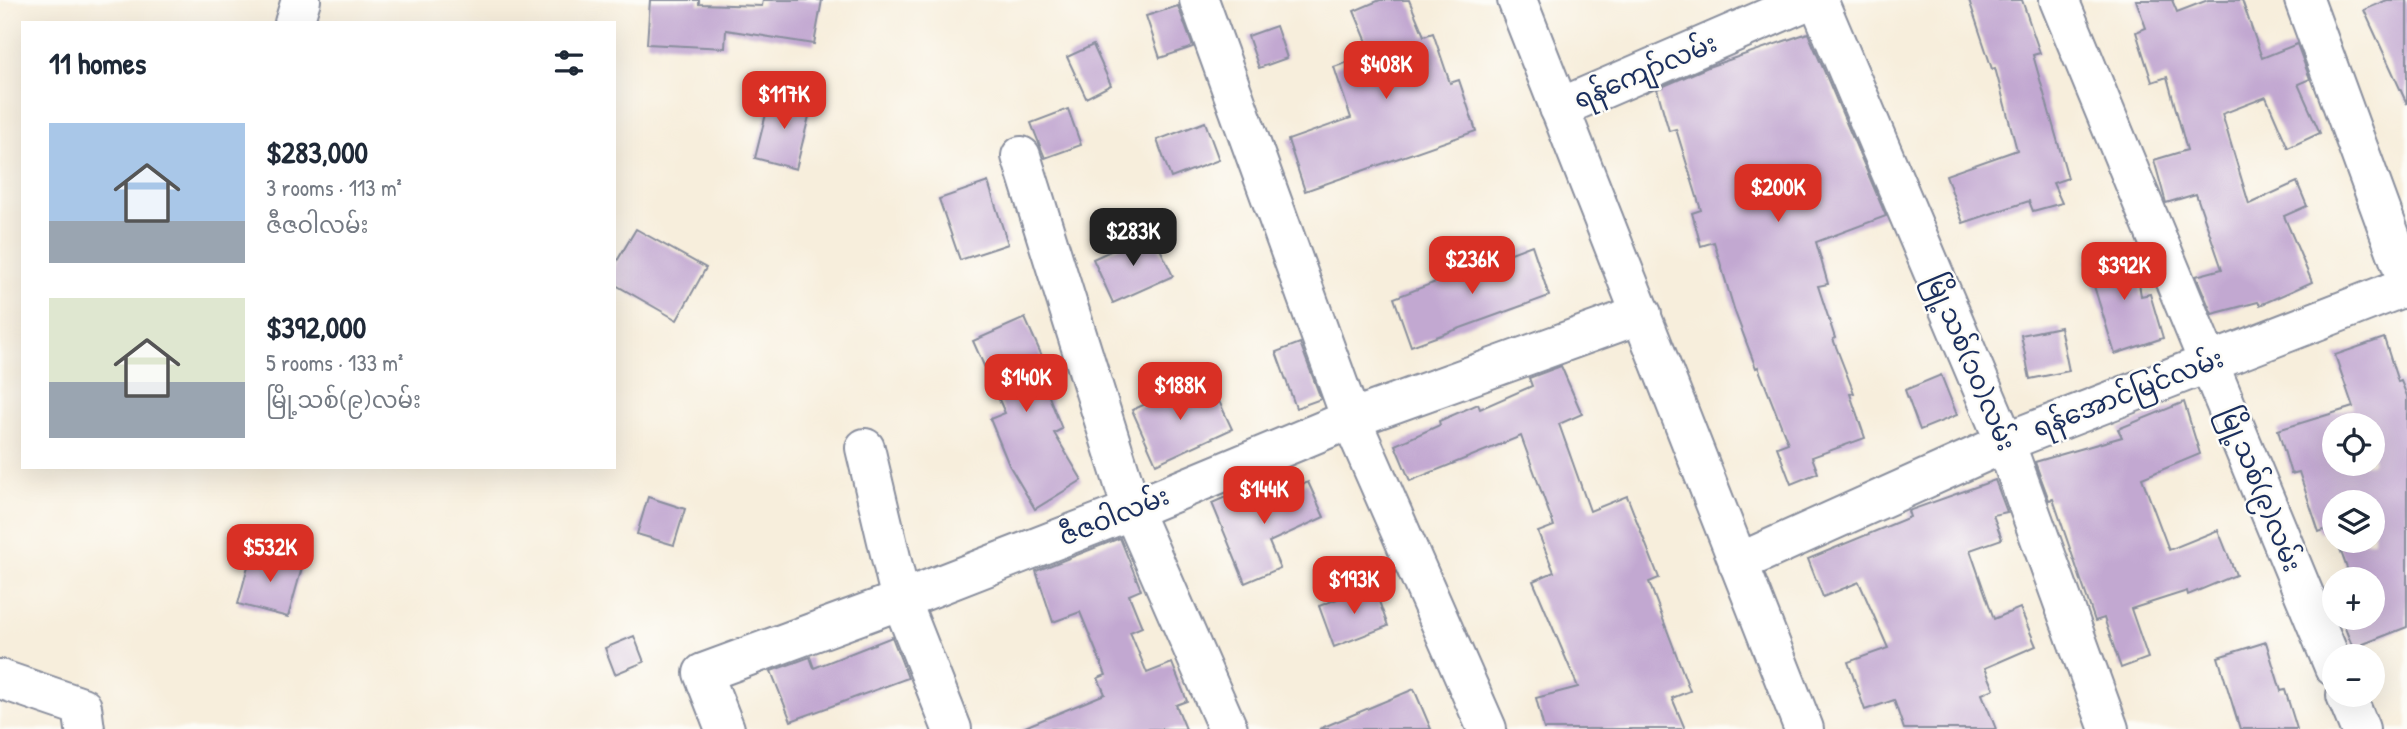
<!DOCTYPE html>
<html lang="en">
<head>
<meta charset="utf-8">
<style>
	:root { --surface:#fff; --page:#f2f2f3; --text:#1f2937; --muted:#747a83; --accent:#d93025 }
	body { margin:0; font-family:"Patrick Hand","Noto Sans Myanmar",sans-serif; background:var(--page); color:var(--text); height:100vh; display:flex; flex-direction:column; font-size:26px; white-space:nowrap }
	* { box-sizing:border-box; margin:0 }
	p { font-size:23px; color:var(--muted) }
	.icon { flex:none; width:38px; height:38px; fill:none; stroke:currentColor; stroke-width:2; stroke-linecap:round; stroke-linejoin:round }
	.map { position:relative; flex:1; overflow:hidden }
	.details { position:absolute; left:21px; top:21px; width:595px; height:448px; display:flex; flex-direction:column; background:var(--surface); border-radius:0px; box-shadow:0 7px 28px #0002 }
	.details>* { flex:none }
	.fabs { position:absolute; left:2322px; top:413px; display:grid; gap:14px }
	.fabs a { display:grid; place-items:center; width:63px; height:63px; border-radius:50%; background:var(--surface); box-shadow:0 7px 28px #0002; font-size:35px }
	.price { position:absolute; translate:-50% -60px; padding:0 16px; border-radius:14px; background:var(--accent); color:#fff; font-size:23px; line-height:46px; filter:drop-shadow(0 2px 4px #0008) }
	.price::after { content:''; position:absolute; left:50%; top:42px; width:21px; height:16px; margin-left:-10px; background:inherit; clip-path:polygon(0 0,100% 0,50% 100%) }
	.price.on { background:#222; color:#fff }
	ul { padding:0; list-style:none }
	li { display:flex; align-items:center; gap:21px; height:175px; padding:0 28px }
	li span { display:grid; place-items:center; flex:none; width:196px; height:140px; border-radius:0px; color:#555 }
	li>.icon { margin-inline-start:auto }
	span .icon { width:84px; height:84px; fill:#fffc; stroke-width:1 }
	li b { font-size:30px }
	h2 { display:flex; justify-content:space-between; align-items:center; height:84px; padding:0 28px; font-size:30px }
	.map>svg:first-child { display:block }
	.building { fill:#c2a8d1; fill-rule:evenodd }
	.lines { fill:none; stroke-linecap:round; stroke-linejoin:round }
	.minor-casing { stroke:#898e9d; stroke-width:42 }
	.highway-casing { stroke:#898e9d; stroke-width:42 }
	.minor { stroke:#fff; stroke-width:38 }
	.highway { stroke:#fff; stroke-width:38 }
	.labels { text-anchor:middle; stroke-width:5; stroke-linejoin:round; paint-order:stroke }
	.street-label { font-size:26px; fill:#1b2f5e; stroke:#fdfcf7 }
</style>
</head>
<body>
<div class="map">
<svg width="2407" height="729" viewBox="0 0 2407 729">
	<rect width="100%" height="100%" fill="#fdfcf7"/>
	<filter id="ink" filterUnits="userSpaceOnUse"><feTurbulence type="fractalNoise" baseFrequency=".0143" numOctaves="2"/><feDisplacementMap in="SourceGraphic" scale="14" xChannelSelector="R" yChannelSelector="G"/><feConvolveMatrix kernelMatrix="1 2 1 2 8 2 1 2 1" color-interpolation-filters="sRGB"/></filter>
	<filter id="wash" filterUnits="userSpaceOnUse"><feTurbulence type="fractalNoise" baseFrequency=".00686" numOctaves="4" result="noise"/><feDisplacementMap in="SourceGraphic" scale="28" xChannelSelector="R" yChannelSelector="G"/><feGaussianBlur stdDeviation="1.57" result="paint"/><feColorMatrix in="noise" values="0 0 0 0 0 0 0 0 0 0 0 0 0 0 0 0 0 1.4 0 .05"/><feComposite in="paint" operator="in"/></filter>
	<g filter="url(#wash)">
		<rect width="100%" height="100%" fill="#f7eedc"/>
		<g id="blocks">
			<g class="building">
				<path d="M650 0H699V4L762 6 763 0H822L814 44 726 30 725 48 647 44Z"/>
				<path d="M1380 0H1409L1424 36 1433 33 1450 83 1459 80 1476 131 1305 191 1288 140 1351 118 1334 67 1372 54 1354 11Z"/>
				<path d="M1969 0H2022L2040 53 2033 55 2068 178 2053 183 2062 203 2033 211 2029 201 1963 223 1946 175 2017 150 1995 68 1992 69Z"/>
				<path d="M2136 0H2172L2177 12 2208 0H2242L2262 58 2297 44 2310 79 2298 84 2320 133 2288 148 2266 97 2222 114 2249 204 2297 182 2307 206 2284 216 2312 282 2260 305 2258 302 2212 314 2196 276 2222 269 2196 194 2166 203 2154 160 2187 150 2167 77 2152 82 2136 32 2146 28Z"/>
				<path d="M2387 0H2407V104L2364 10Z"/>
				<path d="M1178 6 1193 47 1160 58 1146 16Z"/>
				<path d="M1276 26 1287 58 1259 68 1248 36Z"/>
				<path d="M1808 33 1886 216 1816 242 1828 284 1818 286 1835 338 1833 339 1854 393 1850 394 1865 438 1812 457 1818 473 1791 484 1777 447 1788 443 1758 367 1756 368 1735 312 1714 242 1701 246 1692 213 1701 210 1676 129 1669 131 1657 89 1708 67Z"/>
				<path d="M1093 45 1111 85 1086 98 1067 57Z"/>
				<path d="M771 94 812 104 796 169 755 158Z"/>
				<path d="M1068 109 1081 145 1045 158 1031 123Z"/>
				<path d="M1205 122 1219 160 1171 178 1157 140Z"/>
				<path d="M988 182 1008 244 960 260 939 199Z"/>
				<path d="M636 229 706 268 677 320 614 284V266Z"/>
				<path d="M1152 232 1173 276 1113 303 1093 259Z"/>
				<path d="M1532 245 1549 296 1411 346 1394 298Z"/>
				<path d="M2134 252 2141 296 2150 294 2163 338 2115 354 2086 260Z"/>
				<path d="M1025 318 1046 365 1038 369 1062 429 1054 433 1082 480 1035 509 1009 465 990 419 1005 413 973 341Z"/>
				<path d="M2060 327 2069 371 2030 379 2021 335Z"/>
				<path d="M2384 338 2398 382 2401 381 2407 396V627L2353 648 2341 618H2373V579H2351L2337 541H2373V502H2334V534L2332 527 2319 532 2299 472 2291 474 2278 430 2353 407 2335 355ZM2334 425H2373V464H2334Z"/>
				<path d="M1300 343 1321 399 1296 408 1276 352Z"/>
				<path d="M1561 366 1582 414 1559 424 1590 511 1627 496 1659 578 1649 582 1690 691 1672 698 1685 729H1544L1536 698 1578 687 1533 581 1554 572 1538 532 1554 526 1521 436 1410 481 1395 445 1440 425 1439 421 1478 404 1480 409 1532 386 1529 378Z"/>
				<path d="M1941 375 1957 415 1920 430 1905 390Z"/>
				<path d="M1197 381 1208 406 1219 401 1232 429 1156 464 1132 410Z"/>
				<path d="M2184 402 2200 454 2142 478 2169 550 2218 530 2236 575 2188 595 2187 591 2131 609 2148 658 2121 668 2104 618 2095 621 2053 499 2049 500 2035 462 2122 437 2118 429Z"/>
				<path d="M1995 480 2007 512 1993 515 2002 539 1970 550 1994 619 2020 608 2036 646 1985 668 1994 689 1982 694 1996 729H1904L1894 700 1865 710 1848 662 1888 648 1859 582 1823 597 1808 559 1910 517 1908 511Z"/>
				<path d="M1308 482 1324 517 1269 542 1280 568 1245 583 1212 503 1246 488 1255 507Z"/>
				<path d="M648 497 685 509 674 545 637 534Z"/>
				<path d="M1120 538 1141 590 1129 595 1142 627 1130 632 1147 673 1172 663 1187 701 1176 705 1186 729H1020L1105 694 1098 678 1106 675 1080 612 1053 622 1036 571Z"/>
				<path d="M252 551 303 564 288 617 238 604Z"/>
				<path d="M1373 585 1388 626 1334 647 1319 606Z"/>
				<path d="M634 636 644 662 615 674 605 648Z"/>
				<path d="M892 637 908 678 791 721 771 671 810 657 814 668Z"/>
				<path d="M2266 642 2281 691 2285 690 2297 729H2240L2218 657Z"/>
				<path d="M1414 689 1431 729H1319Z"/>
			</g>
		</g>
	</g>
	<g filter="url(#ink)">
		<use href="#blocks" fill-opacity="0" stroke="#898e9d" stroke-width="2"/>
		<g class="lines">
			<defs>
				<g id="minor">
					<path d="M1199 0 1351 419 1487 729"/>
					<path d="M1818 0 2005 442 2109 729"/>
					<path d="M2059 0 2334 667"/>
					<path d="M2304 0 2407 281"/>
					<path d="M294 23 301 0"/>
					<path d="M1559 108 1809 0"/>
					<path d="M1021 156 1132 510 1228 729"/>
					<path d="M865 448 901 600 952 729"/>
					<path d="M1738 563 2023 435 2407 286"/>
					<path d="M0 679 82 707 85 729"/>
					<path d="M2346 695 2360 729"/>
					<path d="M725 729 703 673 901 600 1132 510 1351 419 1642 314"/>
				</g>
				<path id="highway" d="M1517 0 1804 729"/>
			</defs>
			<use href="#minor" class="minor-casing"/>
			<use href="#highway" class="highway-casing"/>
			<use href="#minor" class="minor"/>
			<use href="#highway" class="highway"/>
		</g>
	</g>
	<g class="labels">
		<g class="street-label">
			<text transform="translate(1645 71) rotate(-23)" y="9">ရန်ကျော်လမ်း</text>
			<text transform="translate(1971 362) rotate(67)" y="9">မြို့သစ်(၁၀)လမ်း</text>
			<text transform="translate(2128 393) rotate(-21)" y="9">ရန်အောင်မြင်လမ်း</text>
			<text transform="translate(2261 489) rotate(68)" y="9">မြို့သစ်(၉)လမ်း</text>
			<text transform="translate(1114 516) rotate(-22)" y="9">ဇီဇဝါလမ်း</text>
		</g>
	</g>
</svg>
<div class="fabs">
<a><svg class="icon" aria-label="locate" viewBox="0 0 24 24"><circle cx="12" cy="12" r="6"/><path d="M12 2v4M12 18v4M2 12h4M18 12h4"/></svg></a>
<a><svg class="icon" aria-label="layers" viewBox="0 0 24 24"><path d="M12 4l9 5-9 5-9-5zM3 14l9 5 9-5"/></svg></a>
<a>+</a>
<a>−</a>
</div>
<b class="price" style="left:1386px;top:101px">$408K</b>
<b class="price" style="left:784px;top:131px">$117K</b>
<b class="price" style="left:1778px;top:224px">$200K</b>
<b class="price on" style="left:1133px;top:268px">$283K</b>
<b class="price" style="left:1472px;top:296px">$236K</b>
<b class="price" style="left:2124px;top:302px">$392K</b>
<b class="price" style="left:1026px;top:414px">$140K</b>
<b class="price" style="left:1180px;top:422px">$188K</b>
<b class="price" style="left:1264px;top:526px">$144K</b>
<b class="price" style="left:270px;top:584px">$532K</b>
<b class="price" style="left:1354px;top:616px">$193K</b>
<section class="details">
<h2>11 homes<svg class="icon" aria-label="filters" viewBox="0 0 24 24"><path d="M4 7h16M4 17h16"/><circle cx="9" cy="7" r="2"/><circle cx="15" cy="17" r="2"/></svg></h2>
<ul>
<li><span style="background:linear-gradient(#a9c7e8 70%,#9aa5b1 0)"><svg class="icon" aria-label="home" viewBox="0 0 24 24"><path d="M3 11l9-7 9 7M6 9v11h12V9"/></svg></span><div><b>$283,000</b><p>3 rooms · 113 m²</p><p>ဇီဇဝါလမ်း</p></div></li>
<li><span style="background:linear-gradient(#dfe7d0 60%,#9aa5b1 0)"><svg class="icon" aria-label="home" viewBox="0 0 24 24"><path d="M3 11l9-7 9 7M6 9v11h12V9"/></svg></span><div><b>$392,000</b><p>5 rooms · 133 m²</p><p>မြို့သစ်(၉)လမ်း</p></div></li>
</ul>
</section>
</div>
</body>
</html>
